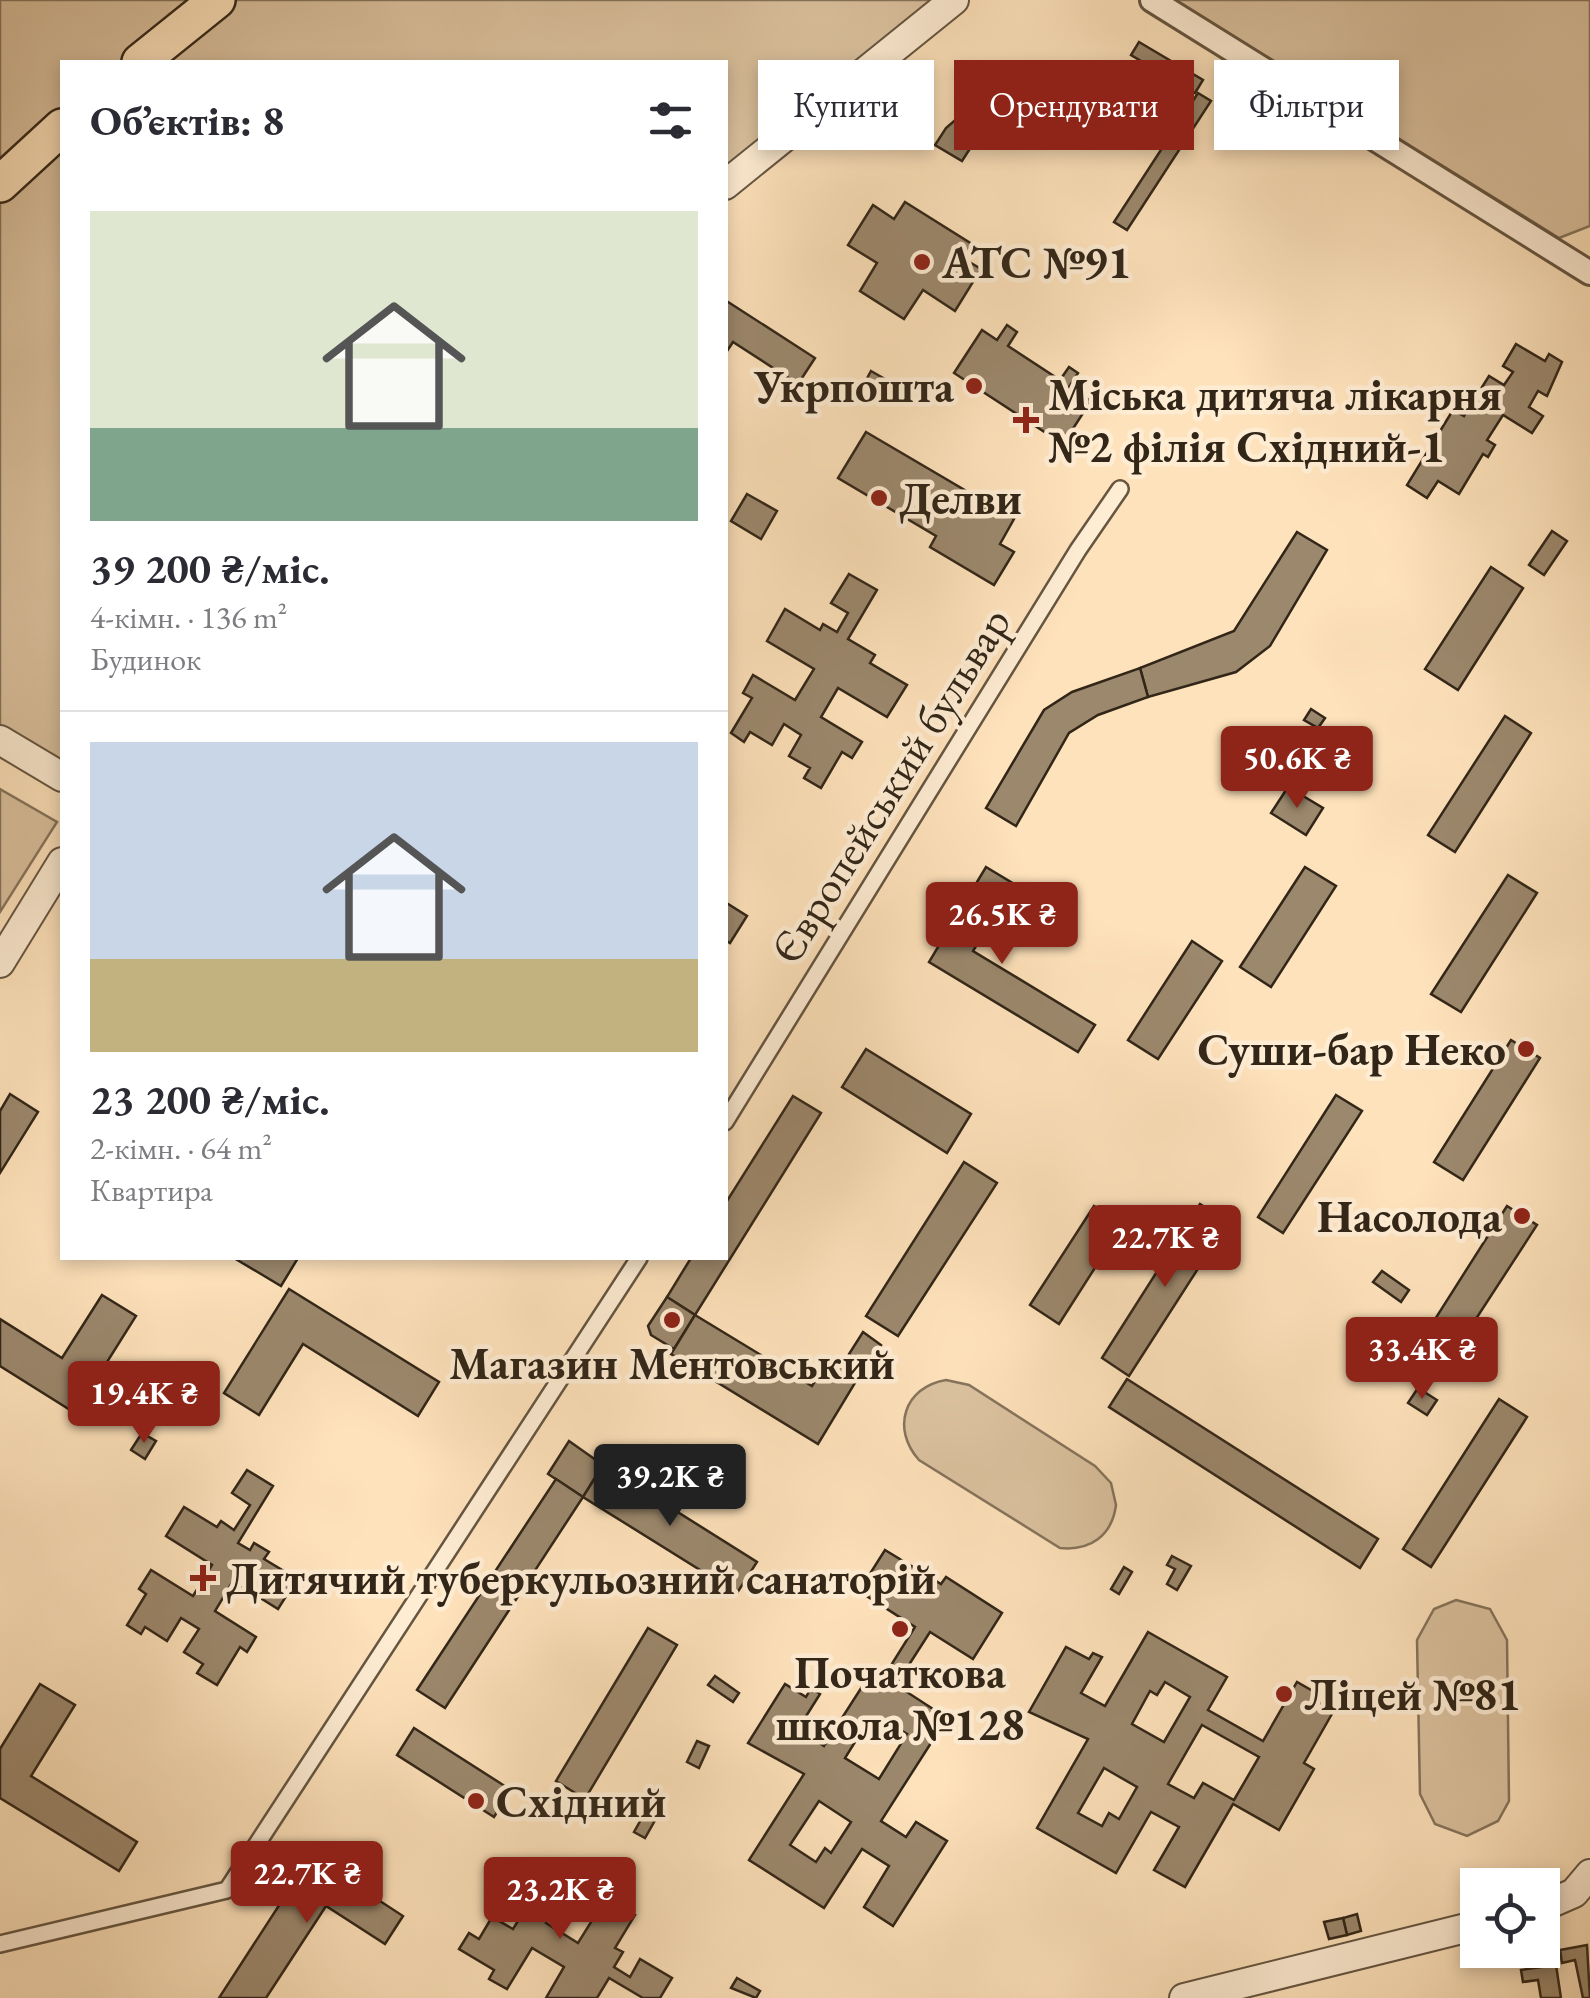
<!DOCTYPE html>
<html lang="uk">
<head>
<meta charset="utf-8">
<style>
	:root { --surface:#fff; --page:#f7f7f7; --text:#2b2b33; --muted:#7c7c81; --line:#e1e1e2; --accent:#8f2418 }
	body { margin:0; font-family:"EB Garamond",serif; background:var(--page); color:var(--text); height:100vh; display:flex; flex-direction:column; font-size:38px; white-space:nowrap }
	* { box-sizing:border-box; margin:0 }
	p { font-size:32px; color:var(--muted) }
	.icon { flex:none; width:55px; height:55px; fill:none; stroke:currentColor; stroke-width:2; stroke-linecap:round; stroke-linejoin:round }
	.map { position:relative; flex:1; overflow:hidden }
	.panel { position:absolute; left:60px; top:60px; width:668px; height:1200px; display:flex; flex-direction:column; background:var(--surface); border-radius:0px; box-shadow:0 5px 15px #0003 }
	.panel>* { flex:none }
	.guide { position:absolute; left:758px; top:60px; width:682px; height:90px; display:flex; gap:20px }
	.buttons { position:absolute; left:1460px; top:1868px; display:grid; gap:20px }
	.buttons a { display:grid; place-items:center; width:100px; height:100px; border-radius:0px; background:var(--surface); box-shadow:0 5px 15px #0003; font-size:50px }
	.price { position:absolute; translate:-50% -85px; padding:0 22px; border-radius:10px; background:var(--accent); color:#fff; font-size:32px; line-height:65px; filter:drop-shadow(0 2px 5px #0008) }
	.price::after { content:''; position:absolute; left:50%; top:60px; width:30px; height:22px; margin-left:-15px; background:inherit; clip-path:polygon(0 0,100% 0,50% 100%) }
	.price.current { background:#222; color:#fff }
	ul { padding:0; list-style:none }
	li { display:grid; align-content:center; gap:20px; height:530px; padding:0 30px }
	li+li { border-top:2px solid var(--line) }
	li span { display:grid; place-items:center; height:310px; border-radius:0px; color:#555 }
	li>.icon { margin-inline-start:auto }
	span .icon { width:180px; height:180px; fill:#fffc; stroke-width:1 }
	li b { font-size:42px }
	h2 { display:flex; justify-content:space-between; align-items:center; height:120px; padding:0 30px; font-size:42px }
	.tag { padding:0 35px; border-radius:0px; background:var(--surface); box-shadow:0 5px 15px #0003; font-size:35px; line-height:90px }
	.tag.current { background:var(--accent); color:#fff }
	.map>svg:first-child { display:block }
	.green { fill:#dbc29f; stroke:#86745c; stroke-width:2.5 }
	.building { fill:#9c886d; stroke:#322618; stroke-width:2.5; fill-rule:evenodd }
	.lines { fill:none; stroke-linecap:round; stroke-linejoin:round }
	.pedestrian-casing { stroke:#655541; stroke-width:20 }
	.minor-casing { stroke:#655541; stroke-width:28 }
	.tertiary-casing { stroke:#655541; stroke-width:32 }
	.primary-casing { stroke:#322618; stroke-width:40 }
	.pedestrian { stroke:#feecd3; stroke-width:15 }
	.minor { stroke:#feecd3; stroke-width:22 }
	.tertiary { stroke:#feecd3; stroke-width:28 }
	.primary { stroke:#fee2bb; stroke-width:35 }
	.poi-dot { fill:#8f2418; stroke:#feecd3; stroke-width:4 }
	.labels { text-anchor:middle; stroke-width:9; stroke-linejoin:round; paint-order:stroke }
	.poi-label { font-size:45px; font-weight:bold; fill:#322618; stroke:#feecd3; text-anchor:start }
	.street-label { font-size:45px; fill:#322618; stroke:#feecd3 }
</style>
</head>
<body>
<div class="map">
<svg width="1590" height="1998" viewBox="0 0 1590 1998">
	<rect width="100%" height="100%" fill="#fee2bb"/>
	<filter id="stains"><feTurbulence type="fractalNoise" baseFrequency=".002" numOctaves="4"/><feColorMatrix values="0 0 0 0 .2 0 0 0 0 .09 0 0 0 0 .02 0 0 0 .5 -.17"/></filter>
	<radialGradient id="worn" r=".72"><stop offset=".6" stop-color="#630" stop-opacity="0"/><stop offset="1" stop-color="#630" stop-opacity=".3"/></radialGradient>
	<g class="green">
		<path d="M0 0H954L725 185V62H62V777L0 740Z"/>
		<path d="M1175 0H1590V226L1559 238Z"/>
		<path d="M0 789 57 822 0 912Z"/>
		<path d="M946 1380 969 1385 1095 1466 1111 1483 1116 1505C1112 1536 1090 1551 1060 1548L919 1460C891 1429 904 1387 946 1380Z"/>
		<path d="M1456 1600 1490 1609 1507 1640 1509 1801 1498 1821 1467 1836 1435 1824 1420 1794 1417 1640 1434 1609Z"/>
	</g>
	<g class="building">
		<path d="M1139 42 1203 80 1195 93 1131 55Z"/>
		<path d="M997 84 1013 102 968 141 973 144 962 161 935 145 946 128Z"/>
		<path d="M1198 93 1211 101 1127 230 1114 222Z"/>
		<path d="M905 202 975 246 966 260 981 269 955 311 923 290 904 319 860 291 877 263 848 245 873 205 894 219Z"/>
		<path d="M725 300 815 358 798 384 733 342 725 354Z"/>
		<path d="M1007 325 1017 332 1008 346 1060 380 1069 367 1078 373 1069 387 1091 401 1063 444 954 373 982 330 997 340Z"/>
		<path d="M1516 344 1545 361 1549 354 1562 362 1547 396 1538 391 1529 407 1543 416 1532 433 1503 415 1487 440 1495 445 1488 457 1483 454 1459 494 1438 481 1427 498 1407 485 1453 410 1464 416 1489 376 1504 385 1513 372 1503 366Z"/>
		<path d="M871 371 897 386 890 397 865 382Z"/>
		<path d="M866 432 1014 519 1000 544 1014 552 994 585 930 547 936 536 838 478Z"/>
		<path d="M747 494 777 511 761 539 731 521Z"/>
		<path d="M1552 531 1567 541 1544 575 1529 565Z"/>
		<path d="M1297 532 1327 550 1270 646 1236 672 1148 697 1140 668 1234 631Z"/>
		<path d="M1491 567 1523 588 1458 690 1425 669Z"/>
		<path d="M849 574 877 590 848 639 875 655 870 663 907 685 887 717 838 688 821 717 862 742 852 758 842 752 821 788 804 778 810 768 789 756 801 735 784 724 772 745 750 732 744 742 731 733 752 698 743 693 753 675 795 700 814 669 767 641 785 609 820 630 823 624 837 632 848 613 831 603Z"/>
		<path d="M1140 668 1148 697 1098 715 1069 733 1016 826 986 808 1044 710 1072 692Z"/>
		<path d="M1311 709 1325 718 1318 728 1304 720Z"/>
		<path d="M1505 716 1531 733 1455 852 1428 835Z"/>
		<path d="M1298 731 1312 740 1296 766 1281 757Z"/>
		<path d="M1288 787 1323 808 1306 835 1271 813Z"/>
		<path d="M986 867 1014 884 973 951 1095 1025 1078 1052 929 962Z"/>
		<path d="M1305 867 1336 886 1271 987 1240 967Z"/>
		<path d="M1508 875 1537 893 1461 1012 1431 994Z"/>
		<path d="M725 902 747 916 730 943 725 940Z"/>
		<path d="M1192 941 1222 961 1158 1059 1128 1040Z"/>
		<path d="M1511 1040 1540 1058 1463 1180 1434 1162Z"/>
		<path d="M866 1049 971 1114 947 1153 842 1087Z"/>
		<path d="M10 1094 38 1112 0 1173V1111Z"/>
		<path d="M1336 1095 1362 1111 1283 1233 1258 1217Z"/>
		<path d="M793 1096 821 1113 695 1315 667 1297 691 1258H725V1204Z"/>
		<path d="M964 1162 997 1183 898 1336 866 1316Z"/>
		<path d="M1200 1204 1228 1222 1129 1376 1102 1358Z"/>
		<path d="M1094 1206 1123 1224 1059 1324 1030 1305Z"/>
		<path d="M1507 1206 1537 1225 1459 1345 1430 1327Z"/>
		<path d="M234 1258H298L281 1286Z"/>
		<path d="M1382 1271 1409 1290 1401 1302 1373 1282Z"/>
		<path d="M289 1289 439 1382 418 1416 303 1344 259 1415 224 1393Z"/>
		<path d="M102 1295 136 1316 75 1413 0 1366V1319L62 1358Z"/>
		<path d="M667 1297 695 1315 674 1349 651 1335 648 1326Z"/>
		<path d="M695 1315 812 1386 828 1359 858 1378 818 1444 671 1354Z"/>
		<path d="M863 1332 881 1345 868 1366 849 1354Z"/>
		<path d="M1127 1379 1378 1539 1360 1568 1109 1407Z"/>
		<path d="M1418 1388 1437 1400 1427 1415 1408 1403Z"/>
		<path d="M1499 1399 1527 1417 1431 1567 1403 1549Z"/>
		<path d="M142 1433 156 1441 145 1459 131 1450Z"/>
		<path d="M569 1441 603 1465 583 1497 548 1474Z"/>
		<path d="M603 1465 757 1562 737 1593 583 1497Z"/>
		<path d="M247 1470 273 1486 238 1543 250 1550 254 1543 269 1552 264 1559 297 1579 278 1609 233 1581 215 1611 256 1637 247 1652 240 1647 217 1685 197 1673 203 1664 184 1652 199 1629 181 1618 167 1641 145 1627 141 1634 127 1625 146 1594 139 1589 151 1570 193 1596 212 1565 166 1536 184 1507 217 1527 221 1521 234 1530 250 1505 232 1493Z"/>
		<path d="M556 1479 583 1497 445 1708 417 1690Z"/>
		<path d="M885 1550 941 1584 946 1577 1002 1613 973 1659 930 1632 896 1685 947 1718 881 1821 906 1837 916 1822 947 1841 893 1926 864 1907 889 1866 862 1849 824 1908 749 1860 804 1774 748 1743 785 1684 806 1697 811 1688 820 1694 798 1729 824 1746 874 1668 885 1675 915 1627 859 1591ZM881 1718 907 1734 879 1779 845 1758 865 1726 873 1730ZM819 1801 851 1822 831 1853 825 1848 816 1862 790 1845Z"/>
		<path d="M1172 1556 1191 1566 1177 1590 1167 1584 1175 1569 1167 1565Z"/>
		<path d="M1124 1567 1132 1572 1119 1594 1111 1589Z"/>
		<path d="M648 1628 677 1645 585 1799 556 1781Z"/>
		<path d="M1148 1632 1227 1677 1208 1710 1263 1741 1297 1682 1337 1705 1304 1763 1314 1769 1279 1830 1233 1804 1185 1887 1154 1870 1179 1827 1151 1812 1116 1873 1037 1828 1088 1739 1029 1712 1066 1647 1089 1659 1093 1653 1102 1657 1081 1693 1105 1706ZM1165 1682 1190 1697 1164 1742 1132 1724 1150 1691 1157 1695ZM1202 1725 1259 1757 1234 1800 1203 1783 1194 1798 1168 1784ZM1104 1768 1137 1787 1119 1819 1109 1813 1102 1826 1078 1813Z"/>
		<path d="M715 1676 739 1693 733 1702 708 1685Z"/>
		<path d="M40 1684 75 1705 31 1776 137 1842 119 1871 0 1798V1749Z"/>
		<path d="M414 1728 511 1790 494 1817 397 1755Z"/>
		<path d="M697 1741 709 1746 699 1768 687 1762Z"/>
		<path d="M647 1809 658 1815 645 1838 634 1832Z"/>
		<path d="M311 1856 403 1916 385 1944 326 1906 266 1998H219Z"/>
		<path d="M517 1859 551 1879 554 1873 570 1883 546 1923 578 1943 606 1898 635 1915 615 1948 623 1952 614 1967 630 1977 640 1959 672 1978 660 1998H643L609 1978 597 1998H546L564 1967 532 1948 507 1989 489 1979 494 1970 459 1949 469 1933 479 1939 492 1917 513 1929 523 1913 501 1900 513 1880 506 1876Z"/>
		<path d="M1357 1914 1361 1931 1347 1935 1343 1918Z"/>
		<path d="M1343 1918 1347 1935 1329 1939 1324 1922Z"/>
		<path d="M1587 1945 1590 1998H1583L1575 1960 1562 1963 1560 1950Z"/>
		<path d="M1556 1965 1561 1998H1541L1538 1980 1523 1982 1521 1970Z"/>
		<path d="M737 1978 760 1991 756 1998 731 1988Z"/>
	</g>
	<g class="lines">
		<defs>
			<g id="pedestrian">
				<path d="M725 1122 1078 550 1120 489"/>
				<path d="M0 1944 227 1890 639 1258"/>
			</g>
			<path id="minor" d="M1152 0 1590 273"/>
			<g id="tertiary">
				<path d="M725 185 954 0"/>
				<path d="M0 740 62 777"/>
				<path d="M0 963 62 862"/>
				<path d="M1542 1907 1574 1893 1590 1874"/>
				<path d="M1184 1998 1478 1925"/>
			</g>
			<g id="primary">
				<path d="M140 62 217 0"/>
				<path d="M0 184 62 127"/>
			</g>
		</defs>
		<use href="#pedestrian" class="pedestrian-casing"/>
		<use href="#minor" class="minor-casing"/>
		<use href="#tertiary" class="tertiary-casing"/>
		<use href="#primary" class="primary-casing"/>
		<use href="#pedestrian" class="pedestrian"/>
		<use href="#minor" class="minor"/>
		<use href="#tertiary" class="tertiary"/>
		<use href="#primary" class="primary"/>
	</g>
	<g class="poi-dot">
		<circle cx="922" cy="262" r="10"/>
		<circle cx="974" cy="386" r="10"/>
		<path d="M1021 405h10v10h10v10h-10v10h-10v-10h-10v-10h10z"/>
		<circle cx="879" cy="498" r="10"/>
		<circle cx="1526" cy="1049" r="10"/>
		<circle cx="1522" cy="1216" r="10"/>
		<circle cx="672" cy="1320" r="10"/>
		<path d="M198 1563h10v10h10v10h-10v10h-10v-10h-10v-10h10z"/>
		<circle cx="900" cy="1629" r="10"/>
		<circle cx="1284" cy="1694" r="10"/>
		<circle cx="476" cy="1801" r="10"/>
	</g>
	<g class="labels">
		<g class="poi-label">
			<text x="942" y="278">АТС №91</text>
			<text x="954" y="402" text-anchor="end">Укрпошта</text>
			<text x="1048" y="410">Міська дитяча лікарня<tspan x="1048" dy="52">№2 філія Східний-1</tspan></text>
			<text x="899" y="514">Делви</text>
			<text x="1506" y="1065" text-anchor="end">Суши-бар Неко</text>
			<text x="1502" y="1232" text-anchor="end">Насолода</text>
			<text x="672" y="1379" text-anchor="middle">Магазин Ментовський</text>
			<text x="226" y="1594">Дитячий туберкульозний санаторій</text>
			<text x="900" y="1688" text-anchor="middle">Початкова<tspan x="900" dy="52">школа №128</tspan></text>
			<text x="1304" y="1710">Ліцей №81</text>
			<text x="496" y="1817">Східний</text>
		</g>
		<g class="street-label">
			<text transform="translate(890 785) rotate(-58)" y="16">Європейський бульвар</text>
		</g>
	</g>
	<rect width="100%" height="100%" filter="url(#stains)"/>
	<rect width="100%" height="100%" fill="url(#worn)"/>
</svg>
<div class="buttons">
<a><svg class="icon" aria-label="locate" viewBox="0 0 24 24"><circle cx="12" cy="12" r="6"/><path d="M12 2v4M12 18v4M2 12h4M18 12h4"/></svg></a>
</div>
<b class="price" style="left:1297px;top:811px">50.6K ₴</b>
<b class="price" style="left:1002px;top:967px">26.5K ₴</b>
<b class="price" style="left:1165px;top:1290px">22.7K ₴</b>
<b class="price" style="left:1422px;top:1402px">33.4K ₴</b>
<b class="price" style="left:144px;top:1446px">19.4K ₴</b>
<b class="price current" style="left:670px;top:1529px">39.2K ₴</b>
<b class="price" style="left:307px;top:1926px">22.7K ₴</b>
<b class="price" style="left:560px;top:1942px">23.2K ₴</b>
<div class="guide">
<a class="tag">Купити</a>
<a class="tag current">Орендувати</a>
<a class="tag">Фільтри</a>
</div>
<section class="panel">
<h2>Об’єктів: 8<svg class="icon" aria-label="filters" viewBox="0 0 24 24"><path d="M4 7h16M4 17h16"/><circle cx="9" cy="7" r="2"/><circle cx="15" cy="17" r="2"/></svg></h2>
<ul>
<li><span style="background:linear-gradient(#dfe7d0 70%,#7fa58c 0)"><svg class="icon" aria-label="home" viewBox="0 0 24 24"><path d="M3 11l9-7 9 7M6 9v11h12V9"/></svg></span><div><b>39 200 ₴/міс.</b><p>4-кімн. · 136 m²</p><p>Будинок</p></div></li>
<li><span style="background:linear-gradient(#c9d6e8 70%,#c2b280 0)"><svg class="icon" aria-label="home" viewBox="0 0 24 24"><path d="M3 11l9-7 9 7M6 9v11h12V9"/></svg></span><div><b>23 200 ₴/міс.</b><p>2-кімн. · 64 m²</p><p>Квартира</p></div></li>
</ul>
</section>
</div>
</body>
</html>
